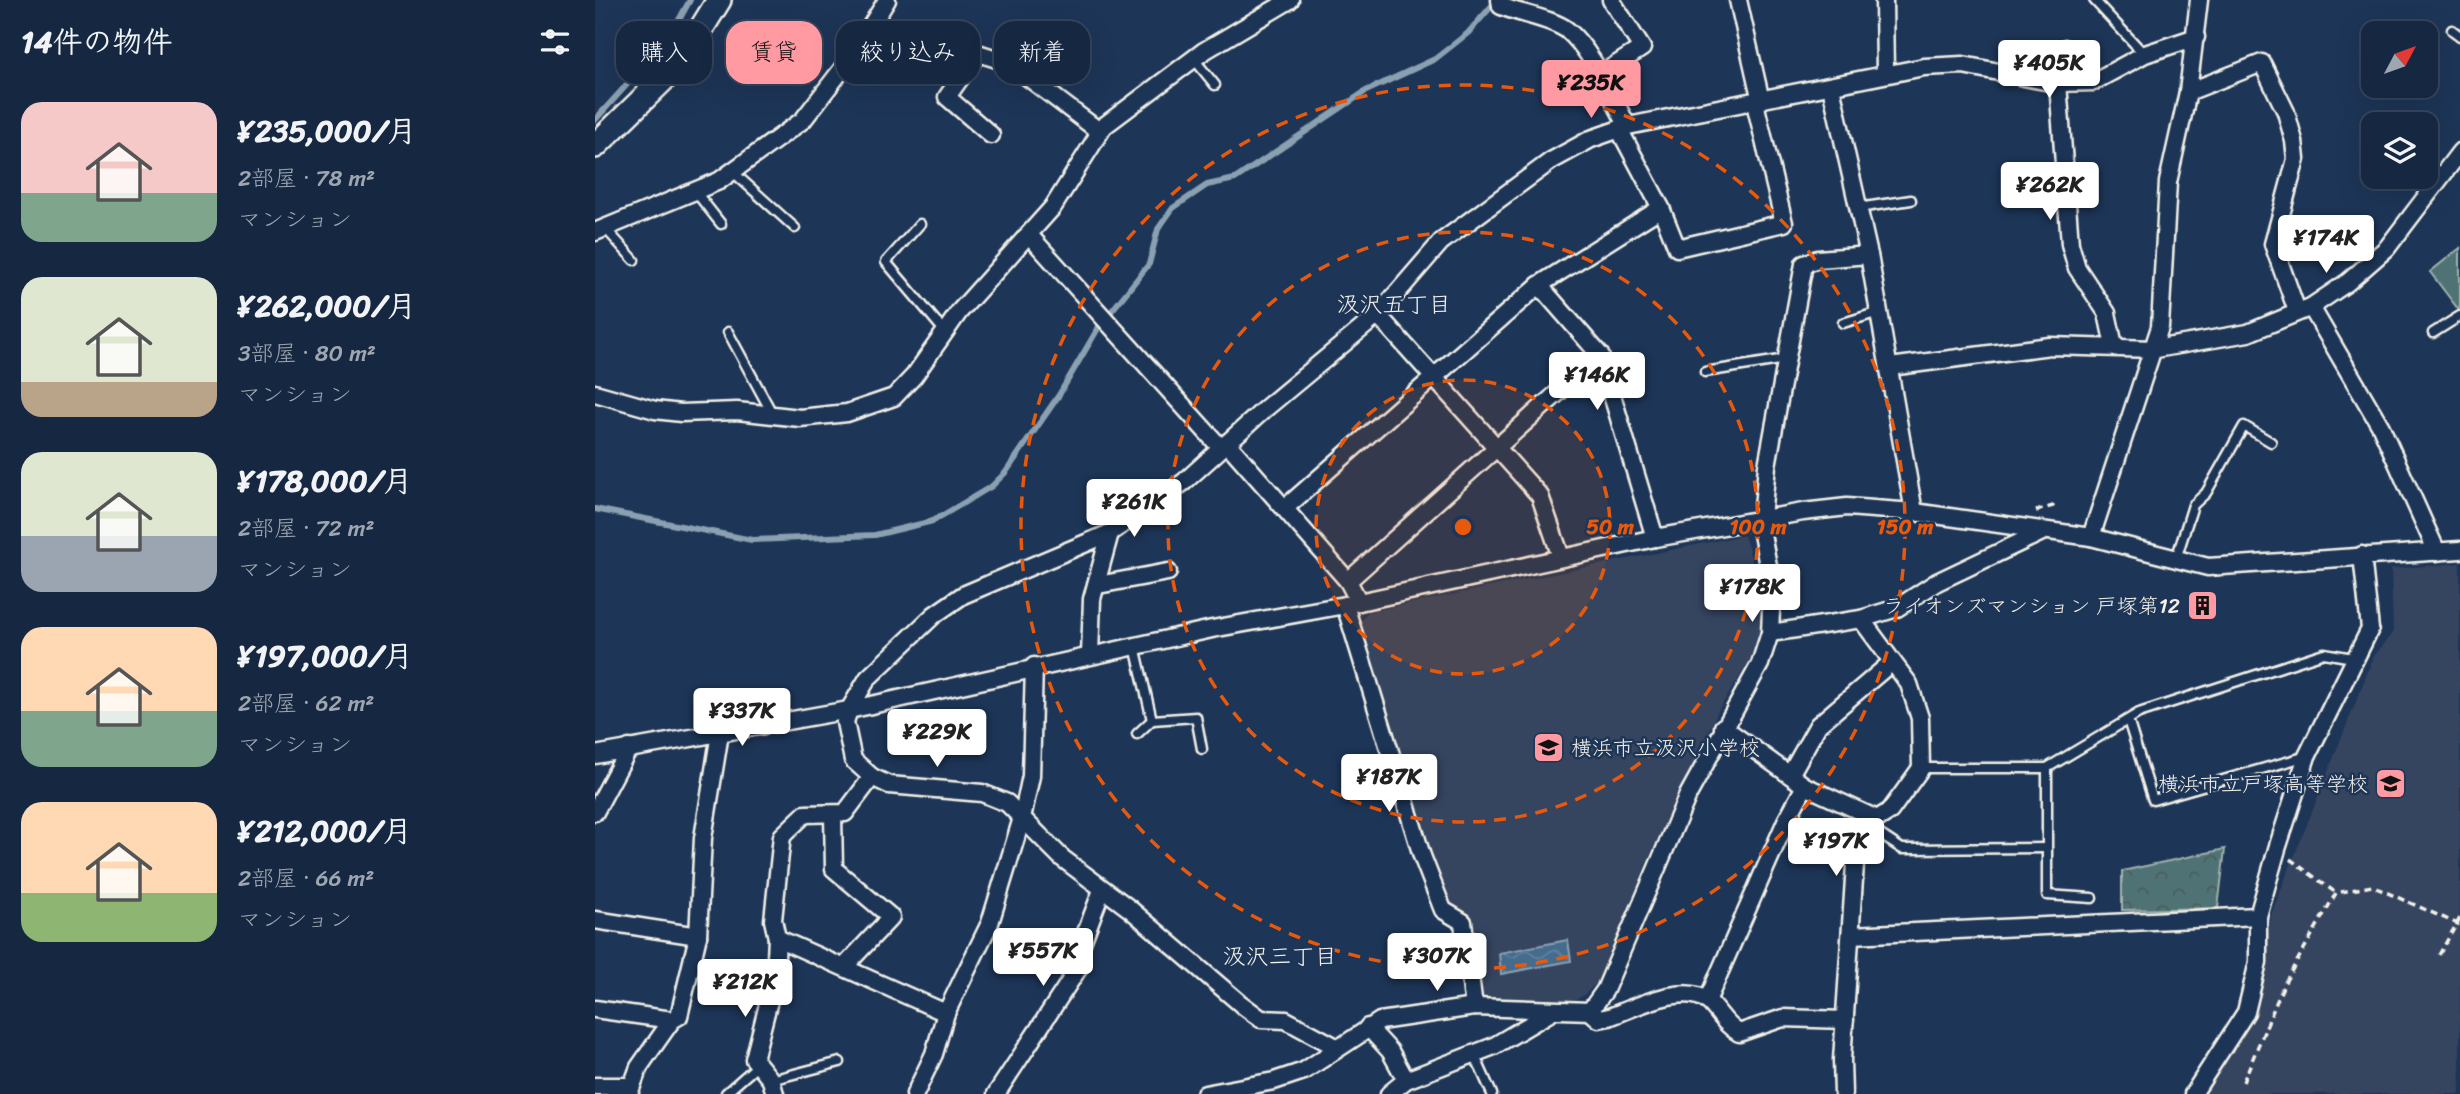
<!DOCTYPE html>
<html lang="ja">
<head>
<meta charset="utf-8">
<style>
	:root { --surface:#162841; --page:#23344c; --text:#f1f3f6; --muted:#9ea6b1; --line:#35445a; --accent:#ff9aa2 }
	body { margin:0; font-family:Sriracha,"Klee One",sans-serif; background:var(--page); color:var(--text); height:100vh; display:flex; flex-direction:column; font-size:26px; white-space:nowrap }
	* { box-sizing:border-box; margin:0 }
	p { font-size:23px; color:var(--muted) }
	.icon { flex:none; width:38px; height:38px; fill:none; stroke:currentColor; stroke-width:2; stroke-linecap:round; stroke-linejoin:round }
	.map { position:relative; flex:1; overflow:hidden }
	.drawer { display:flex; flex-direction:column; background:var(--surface); width:595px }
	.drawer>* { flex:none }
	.banner { position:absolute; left:21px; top:21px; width:665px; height:63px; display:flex; gap:14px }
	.needle { width:46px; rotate:49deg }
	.tools { position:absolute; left:1766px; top:21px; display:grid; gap:14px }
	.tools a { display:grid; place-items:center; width:77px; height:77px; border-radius:14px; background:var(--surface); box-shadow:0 7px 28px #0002,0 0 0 2px var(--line); font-size:35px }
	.price { position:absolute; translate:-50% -60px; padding:0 16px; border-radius:7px; background:#fff; color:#222; font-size:23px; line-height:46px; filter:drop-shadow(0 2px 4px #0008) }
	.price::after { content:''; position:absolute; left:50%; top:42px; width:21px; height:16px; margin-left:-10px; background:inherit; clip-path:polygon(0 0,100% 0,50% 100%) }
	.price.active { background:var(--accent); color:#111 }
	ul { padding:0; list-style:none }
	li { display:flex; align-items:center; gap:21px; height:175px; padding:0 21px }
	li span { display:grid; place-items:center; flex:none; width:196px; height:140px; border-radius:21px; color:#555 }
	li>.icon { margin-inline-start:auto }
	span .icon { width:84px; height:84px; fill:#fffc; stroke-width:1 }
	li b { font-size:30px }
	h2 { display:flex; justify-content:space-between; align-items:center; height:84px; padding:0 21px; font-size:30px }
	.pill { padding:0 24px; border-radius:21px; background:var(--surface); box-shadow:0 7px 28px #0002,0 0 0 2px var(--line); font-size:24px; line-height:63px }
	.pill.active { background:var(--accent); color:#111 }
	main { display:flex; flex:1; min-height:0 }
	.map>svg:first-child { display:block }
	.built { fill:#344460 }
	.grass { fill:#507374; stroke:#a2b2ae; stroke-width:2 }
	.park { fill:url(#park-crowns); stroke:#a2b2ae; stroke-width:2 }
	.water { fill:url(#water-waves); stroke:#8ba1b1; stroke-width:2 }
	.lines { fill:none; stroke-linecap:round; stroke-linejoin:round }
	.stream { stroke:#8ba1b1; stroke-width:6 }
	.lane-casing { stroke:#f4f1e8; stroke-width:13 }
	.street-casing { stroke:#f4f1e8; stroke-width:21 }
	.secondary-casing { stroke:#f4f1e8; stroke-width:28 }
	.path { stroke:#f4f1e8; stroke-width:3.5; stroke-dasharray:7 5; stroke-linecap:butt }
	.lane { stroke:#1d3557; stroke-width:8 }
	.street { stroke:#1d3557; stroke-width:16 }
	.secondary { stroke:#1d3557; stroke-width:23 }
	.ring { fill:none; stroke:#e8590c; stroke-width:3.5; stroke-dasharray:12 9 }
	.labels { text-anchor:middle; stroke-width:5; stroke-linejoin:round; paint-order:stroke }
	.poi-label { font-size:21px; fill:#f4f1e8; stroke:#1d3557; text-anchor:end }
	.neighbourhood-label { font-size:23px; fill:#f4f1e8; stroke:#1d3557 }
	.centre { fill:#e8590c; stroke:#1d3557; stroke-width:3.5 }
	.ring-label { font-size:21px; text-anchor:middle; font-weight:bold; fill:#e8590c; stroke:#1d3557; stroke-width:5; stroke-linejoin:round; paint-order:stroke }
</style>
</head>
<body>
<main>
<section class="drawer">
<h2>14件の物件<svg class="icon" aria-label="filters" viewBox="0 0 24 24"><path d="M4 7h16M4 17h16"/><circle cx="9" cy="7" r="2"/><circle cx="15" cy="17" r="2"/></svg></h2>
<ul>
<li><span style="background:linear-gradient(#f6c9c9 65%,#7fa58c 0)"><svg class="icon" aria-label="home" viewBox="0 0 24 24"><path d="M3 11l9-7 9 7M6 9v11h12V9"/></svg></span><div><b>¥235,000/月</b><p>2部屋 · 78 m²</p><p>マンション</p></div></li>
<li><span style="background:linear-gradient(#dfe7d0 75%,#b9a48a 0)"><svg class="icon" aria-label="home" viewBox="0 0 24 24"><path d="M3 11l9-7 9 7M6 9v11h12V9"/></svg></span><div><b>¥262,000/月</b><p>3部屋 · 80 m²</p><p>マンション</p></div></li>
<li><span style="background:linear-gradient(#dfe7d0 60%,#9aa5b1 0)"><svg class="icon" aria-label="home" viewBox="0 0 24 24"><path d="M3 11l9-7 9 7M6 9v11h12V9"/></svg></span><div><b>¥178,000/月</b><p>2部屋 · 72 m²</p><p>マンション</p></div></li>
<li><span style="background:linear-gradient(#ffd9b3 60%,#7fa58c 0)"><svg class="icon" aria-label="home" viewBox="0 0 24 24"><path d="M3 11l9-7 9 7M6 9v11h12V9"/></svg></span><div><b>¥197,000/月</b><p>2部屋 · 62 m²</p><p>マンション</p></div></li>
<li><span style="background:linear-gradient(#ffd9b3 65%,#8fb573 0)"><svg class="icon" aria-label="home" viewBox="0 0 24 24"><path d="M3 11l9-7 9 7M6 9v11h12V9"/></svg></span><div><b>¥212,000/月</b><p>2部屋 · 66 m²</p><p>マンション</p></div></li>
</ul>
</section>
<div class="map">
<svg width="1865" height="1094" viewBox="0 0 1865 1094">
	<defs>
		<pattern id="park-crowns" width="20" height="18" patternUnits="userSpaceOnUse" patternTransform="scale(1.75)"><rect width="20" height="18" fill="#507374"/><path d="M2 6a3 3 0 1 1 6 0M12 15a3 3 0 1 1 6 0" fill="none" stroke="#4c5b5b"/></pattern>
		<pattern id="water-waves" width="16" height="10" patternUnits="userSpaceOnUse" patternTransform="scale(1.75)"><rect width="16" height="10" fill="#456c8d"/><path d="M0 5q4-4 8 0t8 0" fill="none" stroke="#60819d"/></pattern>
	</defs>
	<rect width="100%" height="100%" fill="#1d3557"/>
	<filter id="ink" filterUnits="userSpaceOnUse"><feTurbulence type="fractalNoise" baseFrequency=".0143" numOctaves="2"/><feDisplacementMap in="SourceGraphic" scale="14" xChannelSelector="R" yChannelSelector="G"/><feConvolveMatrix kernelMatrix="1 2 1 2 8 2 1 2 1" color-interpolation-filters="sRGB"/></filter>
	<g filter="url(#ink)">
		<g class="built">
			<path d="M1149 535 1167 594 1166 634 1154 662 1123 711 1054 857 1003 982 988 996 972 1004H890L884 997 879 951 850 902 763 625 773 612Z"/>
			<path d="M1865 563V1094H1614L1611 1091 1659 1013 1677 912 1779 656 1798 633 1796 569Z"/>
		</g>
		<path class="grass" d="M1865 248V308L1863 309 1835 272Z"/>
		<path class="park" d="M1630 849 1623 908 1527 910V871Z"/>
		<path class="water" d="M973 940 976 961 906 974 904 953Z"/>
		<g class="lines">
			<g class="stream">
				<path d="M0 120 74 38 95 0"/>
				<path d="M515 313 554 264 563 229 578 208 612 185 640 179 771 91 840 59 873 33 901 1"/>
				<path d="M0 509 157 540 280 535 338 521 397 486 411 472 464 395 505 325"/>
			</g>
			<defs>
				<g id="lane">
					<path d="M1499 0 1549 54"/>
					<path d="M1857 30 1865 36"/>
					<path d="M599 59 620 85"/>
					<path d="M1460 83 1470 44"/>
					<path d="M137 171 200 228"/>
					<path d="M100 191 126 224"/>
					<path d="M1263 208 1316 200"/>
					<path d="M325 224 291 262 350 332"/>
					<path d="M11 229 39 260"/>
					<path d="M1248 323 1284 312"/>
					<path d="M133 332 178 415"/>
					<path d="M1838 333 1865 316"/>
					<path d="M1110 372 1191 359"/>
					<path d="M1581 559 1598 505 1611 493 1649 426 1676 442"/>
					<path d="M540 646 557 720 601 717 607 749"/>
					<path d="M1533 720 1558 800 1712 756"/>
					<path d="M542 734 557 720"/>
					<path d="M1326 768H1452L1544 713 1729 653 1758 658"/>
					<path d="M1452 768V895L1497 898"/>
					<path d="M1275 828 1307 849 1452 848"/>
					<path d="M879 1054 897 1094"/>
					<path d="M176 1080 245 1062"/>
					<path d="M131 1093 162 1066"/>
				</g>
				<g id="street">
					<path d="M905 0 906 6C925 14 958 19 972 30 998 51 1016 98 1033 126"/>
					<path d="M1143 0 1166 101"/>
					<path d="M1289 0 1290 73"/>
					<path d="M1005 75 1047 48 1016 0"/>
					<path d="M1463 83 1475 244 1482 268 1512 313 1519 346"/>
					<path d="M1236 87 1274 255 1319 512"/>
					<path d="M1593 92 1667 63 1691 112 1699 141 1701 159 1678 244 1702 311"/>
					<path d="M1024 129 1066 208 1082 248 1189 223 1160 103"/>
					<path d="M396 135 352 97 383 53 414 63 504 131"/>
					<path d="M0 232 124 181 208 120 258 55 292 0"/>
					<path d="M435 236 626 448"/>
					<path d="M944 285 1005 355 1060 538"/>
					<path d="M1716 307 1786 427 1842 552"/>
					<path d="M783 315 945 496 966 557"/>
					<path d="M1295 367 1455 346 1560 349 1653 333 1716 307 1753 282 1792 248 1865 152"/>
					<path d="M0 393 60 410 86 413 142 411 205 418 252 413 299 397 319 376 364 312 458 207 509 126 609 51 695 0"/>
					<path d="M632 443 753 581"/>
					<path d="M690 508 944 285 1066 208"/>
					<path d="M1167 517 1172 466 1209 264 1223 259 1274 255"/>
					<path d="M1496 537 1565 327 1573 182 1593 92 1604 0"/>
					<path d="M503 585 573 572"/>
					<path d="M764 602 753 581 1005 355"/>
					<path d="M750 605 827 856 848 910 868 922 879 1007"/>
					<path d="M1266 619 1314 684 1325 718 1326 768 1295 811 1282 819"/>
					<path d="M1175 633 1266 619 1302 608 1342 582 1447 532"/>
					<path d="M495 655 497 599 515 533"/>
					<path d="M1128 727 1210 786 1282 819 1261 849 1247 1060 1248 1094"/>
					<path d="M0 755 254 710 617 629 750 605 1060 538 1208 512 1252 507 1319 512 1496 537 1613 567 1865 550"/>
					<path d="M1195 775 1223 725 1297 662"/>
					<path d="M277 777 250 813 210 814 187 836 178 920 182 938 351 1013"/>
					<path d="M0 812 34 748"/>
					<path d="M238 815 239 869 296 917 250 966"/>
					<path d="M0 920 103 936 84 1016 77 1020 0 1009"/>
					<path d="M1256 935 1663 916"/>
					<path d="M103 936 108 838 125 733"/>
					<path d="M1112 1001 1191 821 1210 786"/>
					<path d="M995 1011 1004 1019 1014 1017C1039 1008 1090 981 1114 1002 1125 1013 1130 1025 1144 1033L1188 1018 1250 1020"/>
					<path d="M773 1027 795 1051 811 1080"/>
					<path d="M743 1048 691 1020 666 1019 646 1004 535 909 467 858 412 803 387 793 294 785 277 777 258 760 250 722 254 710 273 678 339 615 368 595 515 533 589 482 671 408 783 315 846 242 956 161 996 139 1033 126 1329 67 1368 65 1460 83 1498 82 1550 54 1601 37"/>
					<path d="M0 1086H36"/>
					<path d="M34 1094 44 1067 77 1020"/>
					<path d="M180 1094 176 1080 159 1059 180 977 182 938"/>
					<path d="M320 1094 339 1054 351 1013 395 923 427 818 436 776 439 666"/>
					<path d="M401 1094 483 969 482 956 507 890"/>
					<path d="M610 1094 679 1081 709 1071 785 1021 879 1007 995 1011 1010 990 1093 795 1165 664 1175 633 1177 587 1164 518"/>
					<path d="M794 1094 811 1080 899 1046 958 1011"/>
					<path d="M1598 1094 1651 1012 1663 962V916L1682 849 1712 756 1775 629 1767 555"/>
				</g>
				<path id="secondary" d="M0 146 85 63 124 0"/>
			</defs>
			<use href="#lane" class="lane-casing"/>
			<use href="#street" class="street-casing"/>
			<use href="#secondary" class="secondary-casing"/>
			<g class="path">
				<path d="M1441 511 1458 506 1460 503"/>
				<path d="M1695 859 1741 893"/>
				<path d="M1844 955 1865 918"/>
				<path d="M1648 1082 1689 984 1741 893 1777 886 1865 925"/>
			</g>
			<use href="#lane" class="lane"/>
			<use href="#street" class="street"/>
			<use href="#secondary" class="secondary"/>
		</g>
	</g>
	<circle cx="868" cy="527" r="147" fill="#e8590c" fill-opacity=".12"/>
	<g class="ring">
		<circle cx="868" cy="527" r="147"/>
		<circle cx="868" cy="527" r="295"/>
		<circle cx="868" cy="527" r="442"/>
	</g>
	<defs>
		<symbol id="building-square" viewBox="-11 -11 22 22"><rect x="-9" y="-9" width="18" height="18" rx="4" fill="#ff9aa2" stroke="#1d3557"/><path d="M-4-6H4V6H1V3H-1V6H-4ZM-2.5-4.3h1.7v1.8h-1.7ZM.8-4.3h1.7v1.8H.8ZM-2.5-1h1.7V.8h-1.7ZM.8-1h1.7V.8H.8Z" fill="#111"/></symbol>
		<symbol id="school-square" viewBox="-11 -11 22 22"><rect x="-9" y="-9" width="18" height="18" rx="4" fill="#ff9aa2" stroke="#1d3557"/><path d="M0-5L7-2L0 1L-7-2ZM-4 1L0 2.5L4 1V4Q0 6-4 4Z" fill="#111"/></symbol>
	</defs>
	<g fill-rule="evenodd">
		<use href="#building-square" x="1590" y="588" width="35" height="35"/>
		<use href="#school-square" x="936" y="730" width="35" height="35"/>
		<use href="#school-square" x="1778" y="766" width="35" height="35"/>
	</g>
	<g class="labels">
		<g class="poi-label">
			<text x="1585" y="613">ライオンズマンション 戸塚第12</text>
			<text x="976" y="755" text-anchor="start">横浜市立汲沢小学校</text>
			<text x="1773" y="791">横浜市立戸塚高等学校</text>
		</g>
		<g class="neighbourhood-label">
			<text x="799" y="312">汲沢五丁目</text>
			<text x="685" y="964">汲沢三丁目</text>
		</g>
	</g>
	<circle cx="868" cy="527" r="10" class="centre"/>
	<g class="ring-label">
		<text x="1015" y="534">50 m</text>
		<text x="1163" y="534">100 m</text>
		<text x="1310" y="534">150 m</text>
	</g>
</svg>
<div class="tools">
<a><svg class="needle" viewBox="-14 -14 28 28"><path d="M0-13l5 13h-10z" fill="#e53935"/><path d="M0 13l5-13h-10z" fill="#9ea6b1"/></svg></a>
<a><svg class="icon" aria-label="layers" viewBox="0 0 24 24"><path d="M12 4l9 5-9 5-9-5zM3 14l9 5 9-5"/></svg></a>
</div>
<b class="price" style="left:1454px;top:100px">¥405K</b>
<b class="price active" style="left:996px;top:120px">¥235K</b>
<b class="price" style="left:1455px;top:222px">¥262K</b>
<b class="price" style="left:1731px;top:275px">¥174K</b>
<b class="price" style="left:1002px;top:412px">¥146K</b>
<b class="price" style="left:539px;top:539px">¥261K</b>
<b class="price" style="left:1157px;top:624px">¥178K</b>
<b class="price" style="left:147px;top:748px">¥337K</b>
<b class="price" style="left:342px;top:769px">¥229K</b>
<b class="price" style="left:794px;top:814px">¥187K</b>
<b class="price" style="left:1241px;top:878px">¥197K</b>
<b class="price" style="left:448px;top:988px">¥557K</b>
<b class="price" style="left:842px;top:993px">¥307K</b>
<b class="price" style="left:150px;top:1019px">¥212K</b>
<div class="banner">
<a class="pill">購入</a>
<a class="pill active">賃貸</a>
<a class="pill">絞り込み</a>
<a class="pill">新着</a>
</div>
</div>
</main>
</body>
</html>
